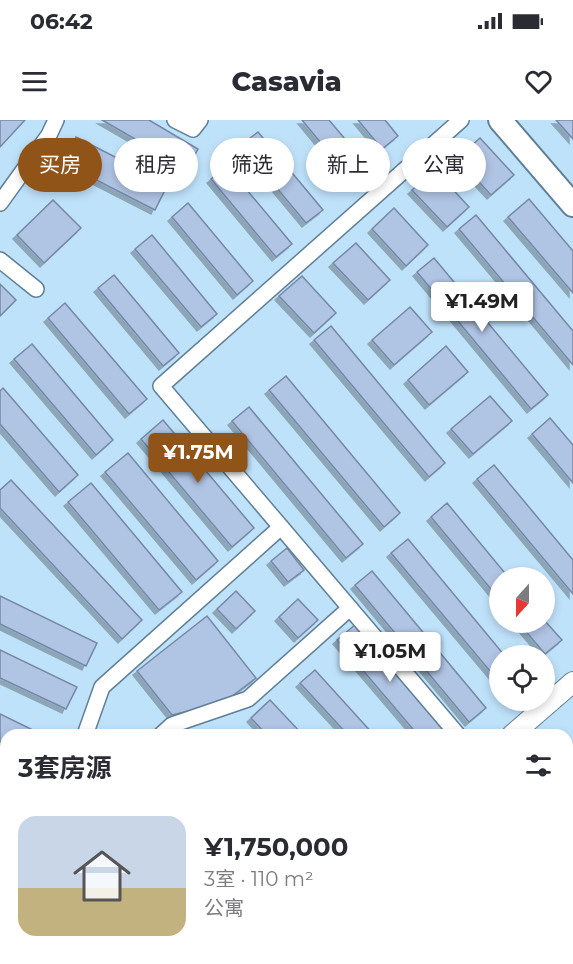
<!DOCTYPE html>
<html lang="zh">
<head>
<meta charset="utf-8">
<style>
	:root { --surface:#fff; --page:#f2f2f3; --text:#2b2b33; --muted:#7c7c81; --line:#e1e1e2; --accent:#915418 }
	body { margin:0; font-family:Montserrat,"Noto Sans SC",sans-serif; background:var(--page); color:var(--text); height:100vh; display:flex; flex-direction:column; font-size:22px; white-space:nowrap }
	* { box-sizing:border-box; margin:0 }
	p { font-size:20px; color:var(--muted) }
	.icon { flex:none; width:33px; height:33px; fill:none; stroke:currentColor; stroke-width:2; stroke-linecap:round; stroke-linejoin:round }
	.map { position:relative; flex:1; overflow:hidden }
	.details { position:absolute; left:0px; top:609px; width:573px; height:236px; display:flex; flex-direction:column; background:var(--surface); border-radius:18px 18px 0 0; box-shadow:0 3px 9px #0003 }
	.details>* { flex:none }
	.guide { position:absolute; left:18px; top:18px; width:537px; height:54px; display:flex; gap:12px }
	.needle { width:39px; rotate:201deg }
	.fabs { position:absolute; left:489px; top:447px; display:grid; gap:12px }
	.fabs a { display:grid; place-items:center; width:66px; height:66px; border-radius:50%; background:var(--surface); box-shadow:0 3px 9px #0003; font-size:30px }
	.price { position:absolute; translate:-50% -51px; padding:0 14px; border-radius:6px; background:#fff; color:#222; font-size:20px; line-height:39px; filter:drop-shadow(0 2px 3px #0008) }
	.price::after { content:''; position:absolute; left:50%; top:36px; width:18px; height:14px; margin-left:-9px; background:inherit; clip-path:polygon(0 0,100% 0,50% 100%) }
	.price.active { background:var(--accent); color:#fff }
	ul { padding:0; list-style:none }
	li { display:flex; align-items:center; gap:18px; height:150px; padding:0 18px }
	li+li { border-top:2px solid var(--line) }
	li span { display:grid; place-items:center; flex:none; width:168px; height:120px; border-radius:18px; color:#555 }
	li>.icon { margin-inline-start:auto }
	span .icon { width:72px; height:72px; fill:#fffc; stroke-width:1 }
	li b { font-size:26px }
	h2 { display:flex; justify-content:space-between; align-items:center; height:72px; padding:0 18px; font-size:26px }
	.pill { padding:0 21px; border-radius:27px; background:var(--surface); box-shadow:0 3px 9px #0003; font-size:21px; line-height:54px }
	.pill.active { background:var(--accent); color:#fff }
	.status { display:flex; justify-content:space-between; align-items:center; height:42px; padding:0 30px; background:var(--surface); direction:ltr }
	.status svg { height:16px; fill:currentColor }
	header { display:flex; justify-content:space-between; align-items:center; height:78px; padding:0 18px; background:var(--surface); font-size:27px; font-weight:800 }
	.map>svg:first-child { display:block }
	.building { fill:#b0c4e4; stroke:#7588a6; stroke-width:1.5; filter:url(#shadow) }
	.lines { fill:none; stroke-linecap:round; stroke-linejoin:round }
	.minor-casing { stroke:#5f7f96; stroke-width:18 }
	.tertiary-casing { stroke:#5f7f96; stroke-width:22 }
	.secondary-casing { stroke:#5f7f96; stroke-width:26 }
	.primary-casing { stroke:#5f7f96; stroke-width:27 }
	.minor { stroke:#fff; stroke-width:15 }
	.tertiary { stroke:#fff; stroke-width:20 }
	.secondary { stroke:#fff; stroke-width:22 }
	.primary { stroke:#fff; stroke-width:24 }
</style>
</head>
<body>
<div class="status"><b>06:42</b><svg viewBox="0 0 49 12"><path d="M0 12V9h3v3zM5 12V6h3v6zM10 12V3h3v9zM15 12V0h3v12zM26 1h20v11H26zM47 4h2v5h-2z"/></svg></div>
<header><svg class="icon" aria-label="menu" viewBox="0 0 24 24"><path d="M4 6h16M4 12h16M4 18h16"/></svg>Casavia<svg class="icon" aria-label="heart" viewBox="0 0 24 24"><path d="M12 20l-8-8c-3-5 5-10 8-4 3-6 11-1 8 4z"/></svg></header>
<div class="map">
<svg width="573" height="844" viewBox="0 0 573 844">
	<defs>
		<filter id="shadow"><feDropShadow dx="-4" dy="4" stdDeviation="0" flood-color="#0004"/></filter>
	</defs>
	<rect width="100%" height="100%" fill="#bfe2fb"/>
	<g class="building">
		<path d="M0 0H25L0 27Z"/>
		<path d="M102 0H149L198 29 187 49Z"/>
		<path d="M302 0H329L366 44 350 58Z"/>
		<path d="M358 0H385L398 16 382 29Z"/>
		<path d="M556 0H573V19Z"/>
		<path d="M258 12 323 90 306 103 241 25Z"/>
		<path d="M76 17 168 64 155 90 63 43Z"/>
		<path d="M480 18 514 55 491 75 457 38Z"/>
		<path d="M227 46 292 124 276 137 211 59Z"/>
		<path d="M435 50 469 87 447 107 412 70Z"/>
		<path d="M529 79 573 131V173L508 97Z"/>
		<path d="M53 80 81 108 44 143 17 115Z"/>
		<path d="M188 83 253 161 237 175 172 97Z"/>
		<path d="M394 88 428 125 406 146 372 109Z"/>
		<path d="M476 95 573 211V245L459 109Z"/>
		<path d="M152 115 217 194 201 207 135 129Z"/>
		<path d="M356 123 390 160 368 180 333 143Z"/>
		<path d="M434 138 548 275 531 289 417 152Z"/>
		<path d="M114 155 179 233 163 246 98 168Z"/>
		<path d="M302 156 336 193 314 213 279 176Z"/>
		<path d="M0 164 16 180 0 196Z"/>
		<path d="M65 183 147 279 129 294 48 198Z"/>
		<path d="M410 187 432 212 394 245 372 220Z"/>
		<path d="M331 206 445 343 429 357 314 220Z"/>
		<path d="M32 224 113 320 96 335 14 239Z"/>
		<path d="M446 226 468 252 429 285 408 260Z"/>
		<path d="M286 256 400 393 384 407 269 270Z"/>
		<path d="M3 268 78 355 59 372 0 304V271Z"/>
		<path d="M490 276 512 301 473 334 451 309Z"/>
		<path d="M249 287 363 424 346 438 232 301Z"/>
		<path d="M550 298 573 325V363L532 314Z"/>
		<path d="M163 300 254 408 232 427 141 319Z"/>
		<path d="M128 333 218 441 196 460 105 352Z"/>
		<path d="M494 345 573 440V474L477 359Z"/>
		<path d="M11 360 142 500 122 519 0 388V370Z"/>
		<path d="M91 363 182 472 159 490 68 382Z"/>
		<path d="M447 383 509 458H500V480L431 397Z"/>
		<path d="M408 419 505 536H500V563L391 433Z"/>
		<path d="M287 428 304 450 288 462 271 441Z"/>
		<path d="M372 451 486 588 469 602 355 465Z"/>
		<path d="M236 471 255 491 236 509 217 489Z"/>
		<path d="M0 476 97 523 86 546 0 504Z"/>
		<path d="M298 479 318 500 298 518 279 497Z"/>
		<path d="M207 496 256 558 223 583 172 595 137 551Z"/>
		<path d="M544 500 562 520 545 534 518 502H544Z"/>
		<path d="M356 504 450 615H418L337 520Z"/>
		<path d="M0 530 77 567 66 589 0 558Z"/>
		<path d="M315 550 374 615H348L300 563Z"/>
		<path d="M270 580 303 615H267L251 598Z"/>
		<path d="M0 594 43 615H6V625L0 622Z"/>
		<path d="M573 628V665L567 658V634Z"/>
		<path d="M0 695 6 701V716L0 722Z"/>
		<path d="M567 740 573 747V787L567 780Z"/>
		<path d="M567 829 573 836V840L568 844H545L541 838H567Z"/>
		<path d="M89 838H162L163 840 159 844H93Z"/>
		<path d="M313 838H343L339 842 341 844H307Z"/>
		<path d="M366 838H404L409 844H371Z"/>
		<path d="M438 838H471L475 844H443Z"/>
	</g>
	<g class="lines">
		<defs>
			<g id="minor">
				<path d="M175 0 193 9 200 0"/>
				<path d="M0 83 49 15 56 0"/>
				<path d="M0 140 36 169"/>
				<path d="M85 615 102 567 281 407"/>
				<path d="M161 615 172 605 248 579 350 488"/>
				<path d="M458 615 161 266 461 0"/>
				<path d="M567 717 573 723"/>
				<path d="M0 753 6 748"/>
				<path d="M174 838 179 844"/>
				<path d="M499 838 504 844"/>
			</g>
			<g id="tertiary">
				<path d="M512 615 573 562"/>
				<path d="M246 844 253 838"/>
			</g>
			<path id="secondary" d="M500 0 573 85"/>
			<g id="primary">
				<path d="M0 799 6 806"/>
				<path d="M34 838 39 844"/>
			</g>
		</defs>
		<use href="#minor" class="minor-casing"/>
		<use href="#tertiary" class="tertiary-casing"/>
		<use href="#secondary" class="secondary-casing"/>
		<use href="#primary" class="primary-casing"/>
		<use href="#minor" class="minor"/>
		<use href="#tertiary" class="tertiary"/>
		<use href="#secondary" class="secondary"/>
		<use href="#primary" class="primary"/>
	</g>
</svg>
<div class="fabs">
<a><svg class="needle" viewBox="-14 -14 28 28"><path d="M0-13l5 13h-10z" fill="#e53935"/><path d="M0 13l5-13h-10z" fill="#7c7c81"/></svg></a>
<a><svg class="icon" aria-label="locate" viewBox="0 0 24 24"><circle cx="12" cy="12" r="6"/><path d="M12 2v4M12 18v4M2 12h4M18 12h4"/></svg></a>
</div>
<b class="price" style="left:482px;top:213px">¥1.49M</b>
<b class="price active" style="left:198px;top:364px">¥1.75M</b>
<b class="price" style="left:390px;top:563px">¥1.05M</b>
<div class="guide">
<a class="pill active">买房</a>
<a class="pill">租房</a>
<a class="pill">筛选</a>
<a class="pill">新上</a>
<a class="pill">公寓</a>
</div>
<section class="details">
<h2>3套房源<svg class="icon" aria-label="filters" viewBox="0 0 24 24"><path d="M4 7h16M4 17h16"/><circle cx="9" cy="7" r="2"/><circle cx="15" cy="17" r="2"/></svg></h2>
<ul>
<li><span style="background:linear-gradient(#c9d6e8 60%,#c2b280 0)"><svg class="icon" aria-label="home" viewBox="0 0 24 24"><path d="M3 11l9-7 9 7M6 9v11h12V9"/></svg></span><div><b>¥1,750,000</b><p>3室 · 110 m²</p><p>公寓</p></div></li>
</ul>
</section>
</div>
</body>
</html>
